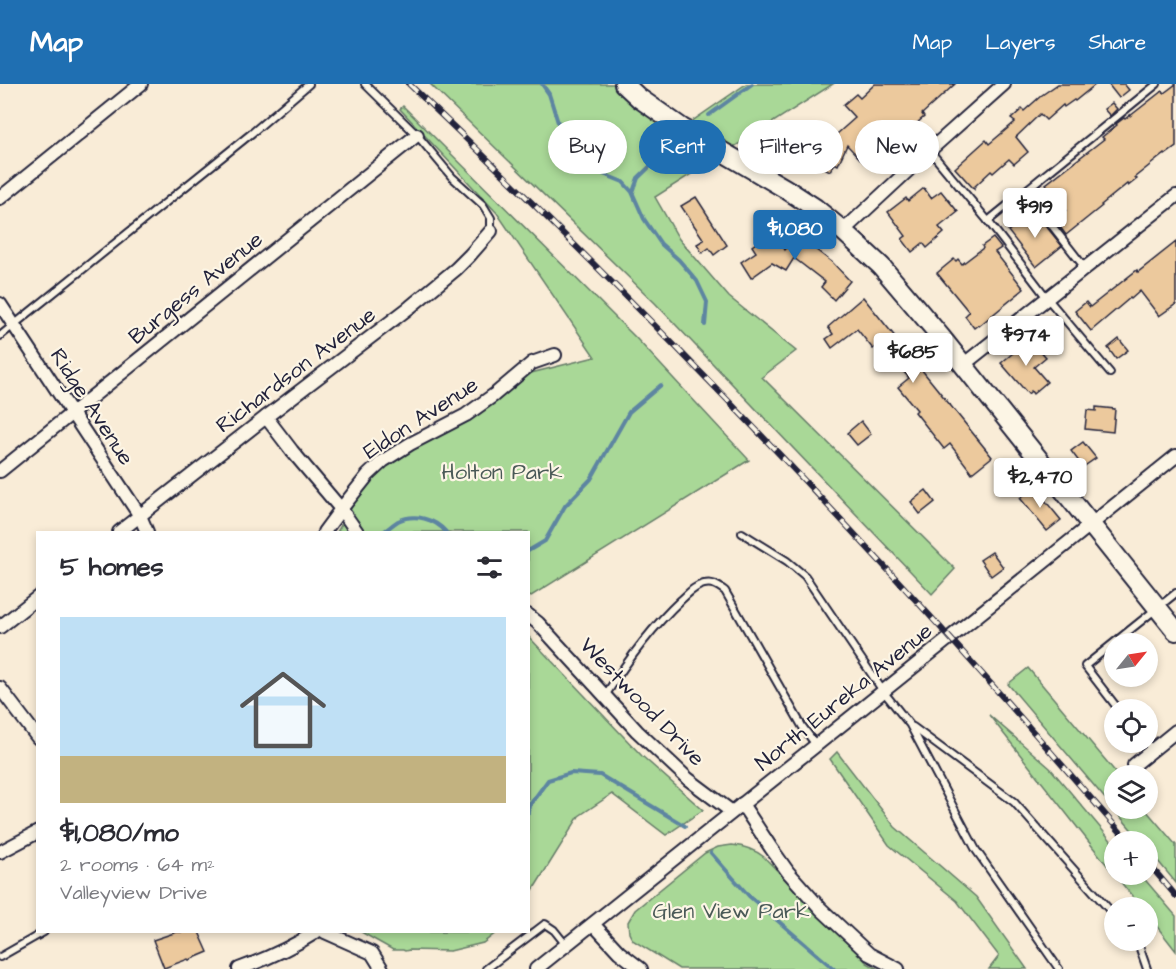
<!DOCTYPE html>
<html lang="en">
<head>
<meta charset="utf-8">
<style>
	:root { --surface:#fff; --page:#f7f7f7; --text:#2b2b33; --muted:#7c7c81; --line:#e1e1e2; --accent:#1f6fb2 }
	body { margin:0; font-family:"Architects Daughter",sans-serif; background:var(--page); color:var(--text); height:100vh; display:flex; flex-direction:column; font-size:22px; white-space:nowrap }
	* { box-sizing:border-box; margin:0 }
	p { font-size:20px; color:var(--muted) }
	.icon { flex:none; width:33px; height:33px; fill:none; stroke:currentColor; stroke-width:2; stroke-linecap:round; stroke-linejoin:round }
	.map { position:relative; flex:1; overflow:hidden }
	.details { position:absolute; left:36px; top:447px; width:494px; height:402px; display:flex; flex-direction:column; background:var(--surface); border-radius:0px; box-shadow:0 3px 9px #0003 }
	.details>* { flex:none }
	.top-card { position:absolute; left:548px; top:36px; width:538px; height:54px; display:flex; gap:12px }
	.needle { width:39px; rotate:60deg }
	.tools { position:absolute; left:1104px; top:549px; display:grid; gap:12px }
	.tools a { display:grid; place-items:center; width:54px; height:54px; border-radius:50%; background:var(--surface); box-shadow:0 3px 9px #0003; font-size:30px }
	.price { position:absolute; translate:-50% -51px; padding:0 14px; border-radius:6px; background:#fff; color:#222; font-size:20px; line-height:39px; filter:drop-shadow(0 2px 3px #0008) }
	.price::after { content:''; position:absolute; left:50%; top:36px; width:18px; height:14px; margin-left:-9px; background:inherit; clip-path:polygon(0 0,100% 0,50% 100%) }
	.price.active { background:var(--accent); color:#fff }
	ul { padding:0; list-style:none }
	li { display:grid; align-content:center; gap:12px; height:318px; padding:0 24px }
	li+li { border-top:2px solid var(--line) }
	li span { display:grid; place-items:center; height:186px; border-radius:0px; color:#555 }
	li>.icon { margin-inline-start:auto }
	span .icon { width:108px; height:108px; fill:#fffc; stroke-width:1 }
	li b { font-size:26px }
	h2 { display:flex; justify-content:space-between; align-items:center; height:72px; padding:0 24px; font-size:26px }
	.pill { padding:0 21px; border-radius:27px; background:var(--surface); box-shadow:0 3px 9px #0003; font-size:21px; line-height:54px }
	.pill.active { background:var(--accent); color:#fff }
	header { display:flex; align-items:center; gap:36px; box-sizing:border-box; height:84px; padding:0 30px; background:var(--accent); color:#fff }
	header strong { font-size:28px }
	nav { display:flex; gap:33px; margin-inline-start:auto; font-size:21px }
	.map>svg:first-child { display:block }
	.green { fill:#a9d897; stroke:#667d69; stroke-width:1.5 }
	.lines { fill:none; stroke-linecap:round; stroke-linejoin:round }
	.stream { stroke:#5d85a1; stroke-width:4 }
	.building { fill:#ecc99d; stroke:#22223b; stroke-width:1.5 }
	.lane-casing { stroke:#22223b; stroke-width:10 }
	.street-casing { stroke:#22223b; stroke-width:16 }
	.secondary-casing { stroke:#22223b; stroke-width:22 }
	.lane { stroke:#fcf5e5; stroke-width:6 }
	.street { stroke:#fcf5e5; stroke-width:12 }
	.secondary { stroke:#fcf5e5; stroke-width:18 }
	.rail-casing { stroke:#22223b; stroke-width:6 }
	.rail { stroke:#fcf5e5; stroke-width:4; stroke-dasharray:11; stroke-linecap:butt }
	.labels { text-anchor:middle; stroke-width:4.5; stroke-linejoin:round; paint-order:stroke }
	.street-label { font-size:22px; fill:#22223b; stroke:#fcf5e5 }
	.park-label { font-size:22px; fill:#4a5957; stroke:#fcf5e5 }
</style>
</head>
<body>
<header>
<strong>Map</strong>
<nav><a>Map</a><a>Layers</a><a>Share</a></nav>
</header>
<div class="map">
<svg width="1176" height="885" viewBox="0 0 1176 885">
	<rect width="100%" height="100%" fill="#f9ecd7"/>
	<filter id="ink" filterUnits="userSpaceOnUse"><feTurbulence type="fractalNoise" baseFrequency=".0167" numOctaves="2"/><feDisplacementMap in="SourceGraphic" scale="12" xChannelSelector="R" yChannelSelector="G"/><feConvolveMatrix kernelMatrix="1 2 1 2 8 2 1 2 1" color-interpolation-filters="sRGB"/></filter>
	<g filter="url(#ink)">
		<g class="green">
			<path d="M430 0H624L682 44 746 0H833L655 113 679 155 729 213 796 267 762 293 955 485 932 510 655 219Z"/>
			<path d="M403 22 636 254 749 376 528 514V448H337L364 402 399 371 464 339 493 319 527 290 595 273 497 129 400 25Z"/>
			<path d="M528 552 642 672 703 726 666 751 612 710 579 732 528 814Z"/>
			<path d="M1028 584 1118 691 1114 692V724L1145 725 1176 761V799L1148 765V758L1141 757 1008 600Z"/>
			<path d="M989 631 1050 684 1114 760V790Z"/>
			<path d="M837 668 895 743 976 813 1027 885H989L999 872 957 817 889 761 830 675Z"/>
			<path d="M732 761C744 762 754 765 764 773L867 879 878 885H679L634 857 631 853 629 849 628 838 635 826 705 769 718 763Z"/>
			<path d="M1115 791H1141L1176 832V867L1148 831V824L1141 823Z"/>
			<path d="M361 848H497L483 859 450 867 409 866 405 867 403 866H393Z"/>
		</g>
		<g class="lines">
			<g class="stream">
				<path d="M542 0 549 10 561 48 574 67 596 87 623 98 632 108 644 135 661 160 679 176 697 197 707 218 705 241"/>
				<path d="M709 31 752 0"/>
				<path d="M633 108 638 94 672 61"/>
				<path d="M383 448C388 445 393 440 398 437 415 429 435 435 446 448"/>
				<path d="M528 467 545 457 565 422 591 395 629 328 661 301"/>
				<path d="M528 729 529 722 548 696 571 689 600 691 685 742"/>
				<path d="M711 769 749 812 834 885"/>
			</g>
		</g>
		<g class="building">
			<path d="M875 0H955L922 30 924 33 892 60 890 58 887 61 885 59 864 79 847 61 838 81 834 79 830 87 809 76 815 63 820 65 855 34 843 21 856 10 860 14Z"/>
			<path d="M1058 0H1096L1075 17 1074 16 1064 23 1063 21 1046 36 1040 30 1016 53 1028 68 1014 80 1009 75 993 89 991 87 974 103V105L955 84 986 56 989 60 1015 38 1011 35 1022 25 1024 27 1042 11Z"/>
			<path d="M1108 0H1124L1129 6 1119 14Z"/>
			<path d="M1176 0V63L1165 71 1164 70 1135 93 1137 95 1128 102 1127 100 1101 121 1102 122 1066 151 1054 135 1066 126 1046 100 1104 55 1102 53 1117 41 1116 40 1124 34 1125 35 1130 31V32L1162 7 1164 9Z"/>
			<path d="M1112 19 1117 25 1110 32 1104 25Z"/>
			<path d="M924 104 931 114 941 107 958 128 939 143 944 149 927 164 923 159 912 168 902 155 906 152 888 128 906 114 908 117Z"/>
			<path d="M696 113 727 161 714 171 709 164 702 169 697 160 704 156 681 122Z"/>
			<path d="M1034 127 1062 162 1036 183 1008 147Z"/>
			<path d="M771 142 785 166 797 151 833 179 850 197 834 216 821 203 825 198 794 174 786 187 772 179 751 194 741 178 756 168 752 162 759 157 756 152Z"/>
			<path d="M993 154 1001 164 995 168 1024 205 979 242 978 241 974 244 965 232 969 228 937 189 954 175 956 177 958 175 962 180 983 164 982 162Z"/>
			<path d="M1176 158V220L1159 232 1140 207 1131 215 1130 214 1091 247 1075 227 1086 218 1090 223 1137 186 1138 188Z"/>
			<path d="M863 213 992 373 972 389 950 360 944 365 915 328 917 326 898 303 909 294 880 260 873 265 857 245 832 264 826 255 833 250 828 243Z"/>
			<path d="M1030 255 1046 273 1034 283 1047 298 1033 310 1031 307 1028 310 1001 279Z"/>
			<path d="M1119 255 1128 266 1116 275 1108 264Z"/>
			<path d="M1096 323 1115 325 1113 348 1085 345 1087 326 1096 327Z"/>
			<path d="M861 337 871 350 857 361 847 349Z"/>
			<path d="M1083 358 1096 374 1083 383 1071 367Z"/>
			<path d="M1034 403 1061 436 1047 447 1020 414Z"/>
			<path d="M926 406 935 418 920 430 911 418Z"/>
			<path d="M992 468 1003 483 991 492 980 476Z"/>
			<path d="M177 848H199L208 868 189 876 188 875 164 884 153 856Z"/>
		</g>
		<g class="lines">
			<defs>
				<g id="lane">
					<path d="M365 0 417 51 452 93 483 121 491 134V147"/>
					<path d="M930 67 988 137 1047 214 1110 289"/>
					<path d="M1025 107 1085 184"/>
					<path d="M988 137 1157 0"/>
					<path d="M0 252 252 49 309 0"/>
					<path d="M742 449 787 477 805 492 883 607 910 641 976 766 1059 885"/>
					<path d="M605 612C627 577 651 544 681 516 688 510 694 502 704 500 713 498 718 502 725 507L802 642 816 661"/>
					<path d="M1119 626 1085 582 1176 509"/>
					<path d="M913 643 1014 718 1114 831"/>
					<path d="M1146 658 1152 666"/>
					<path d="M1137 856 1147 885"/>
					<path d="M0 873 44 848"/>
					<path d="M486 885 545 840 554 846 566 861"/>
				</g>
				<g id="street">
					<path d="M0 114 141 0"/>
					<path d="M843 147 929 67 1004 0"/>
					<path d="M0 220 140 432 147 448"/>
					<path d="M963 281 1176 112"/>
					<path d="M266 333 292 367 341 425 357 448"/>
					<path d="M0 387 417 51"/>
					<path d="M119 448 266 333 410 223 456 185 470 171 491 147"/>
					<path d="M324 448 341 425 368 391 383 377 410 360 466 331 494 311 532 279 555 271"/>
					<path d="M528 531 538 539 637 647 688 695 732 728"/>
					<path d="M0 543 38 513"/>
					<path d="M0 604 38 654"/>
					<path d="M1134 681 1176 647"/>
					<path d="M742 720 771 764 788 788 821 825 869 870 898 885"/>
					<path d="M0 768 38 748"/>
					<path d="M593 840 619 868 641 885"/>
					<path d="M325 848 372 869 382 885"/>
					<path d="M239 885C266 875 291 864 316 848"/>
					<path d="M536 885C750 715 963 543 1176 372"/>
				</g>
				<path id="secondary" d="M624 0 639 14 682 44 786 105 815 124 843 147 881 182 941 253 1176 547"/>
			</defs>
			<use href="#lane" class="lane-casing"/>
			<use href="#street" class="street-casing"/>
			<use href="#secondary" class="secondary-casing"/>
			<use href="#lane" class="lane"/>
			<use href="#street" class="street"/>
			<use href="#secondary" class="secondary"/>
			<defs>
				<g id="rail">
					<path d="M409 0C569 152 724 309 874 471 961 564 1045 661 1129 758"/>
					<path d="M1148 779 1176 812"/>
				</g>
			</defs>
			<use href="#rail" class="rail-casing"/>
			<use href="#rail" class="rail"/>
		</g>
	</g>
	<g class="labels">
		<g class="street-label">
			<text transform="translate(195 203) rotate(-39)" y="8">Burgess Avenue</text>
			<text transform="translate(295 285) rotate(-37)" y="8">Richardson Avenue</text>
			<text transform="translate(93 322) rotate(57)" y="8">Ridge Avenue</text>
			<text transform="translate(420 333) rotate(-33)" y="8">Eldon Avenue</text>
			<text transform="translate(843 612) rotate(-39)" y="8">North Eureka Avenue</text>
			<text transform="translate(643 617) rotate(46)" y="8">Westwood Drive</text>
		</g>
		<g class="park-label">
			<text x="502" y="395">Holton Park</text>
			<text x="731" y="834">Glen View Park</text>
		</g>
	</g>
</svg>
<div class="tools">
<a><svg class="needle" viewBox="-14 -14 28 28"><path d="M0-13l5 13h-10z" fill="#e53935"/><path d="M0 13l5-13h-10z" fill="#7c7c81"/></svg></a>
<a><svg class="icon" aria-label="locate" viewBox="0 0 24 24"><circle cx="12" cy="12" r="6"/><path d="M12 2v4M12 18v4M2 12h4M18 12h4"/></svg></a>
<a><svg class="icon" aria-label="layers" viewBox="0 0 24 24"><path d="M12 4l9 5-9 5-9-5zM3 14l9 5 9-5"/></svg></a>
<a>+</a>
<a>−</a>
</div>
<b class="price" style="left:1035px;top:155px">$919</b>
<b class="price active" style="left:795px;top:177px">$1,080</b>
<b class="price" style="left:1026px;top:283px">$974</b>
<b class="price" style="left:913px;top:300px">$685</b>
<b class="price" style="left:1040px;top:425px">$2,470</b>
<div class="top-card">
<a class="pill">Buy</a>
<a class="pill active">Rent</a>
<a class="pill">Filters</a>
<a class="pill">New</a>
</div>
<section class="details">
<h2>5 homes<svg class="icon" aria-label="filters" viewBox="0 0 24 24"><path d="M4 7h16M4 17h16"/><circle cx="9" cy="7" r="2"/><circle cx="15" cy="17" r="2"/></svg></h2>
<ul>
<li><span style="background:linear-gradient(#bfe0f5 75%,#c2b280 0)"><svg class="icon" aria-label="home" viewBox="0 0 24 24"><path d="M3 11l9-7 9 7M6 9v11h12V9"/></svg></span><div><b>$1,080/mo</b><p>2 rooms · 64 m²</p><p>Valleyview Drive</p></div></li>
</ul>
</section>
</div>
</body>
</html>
